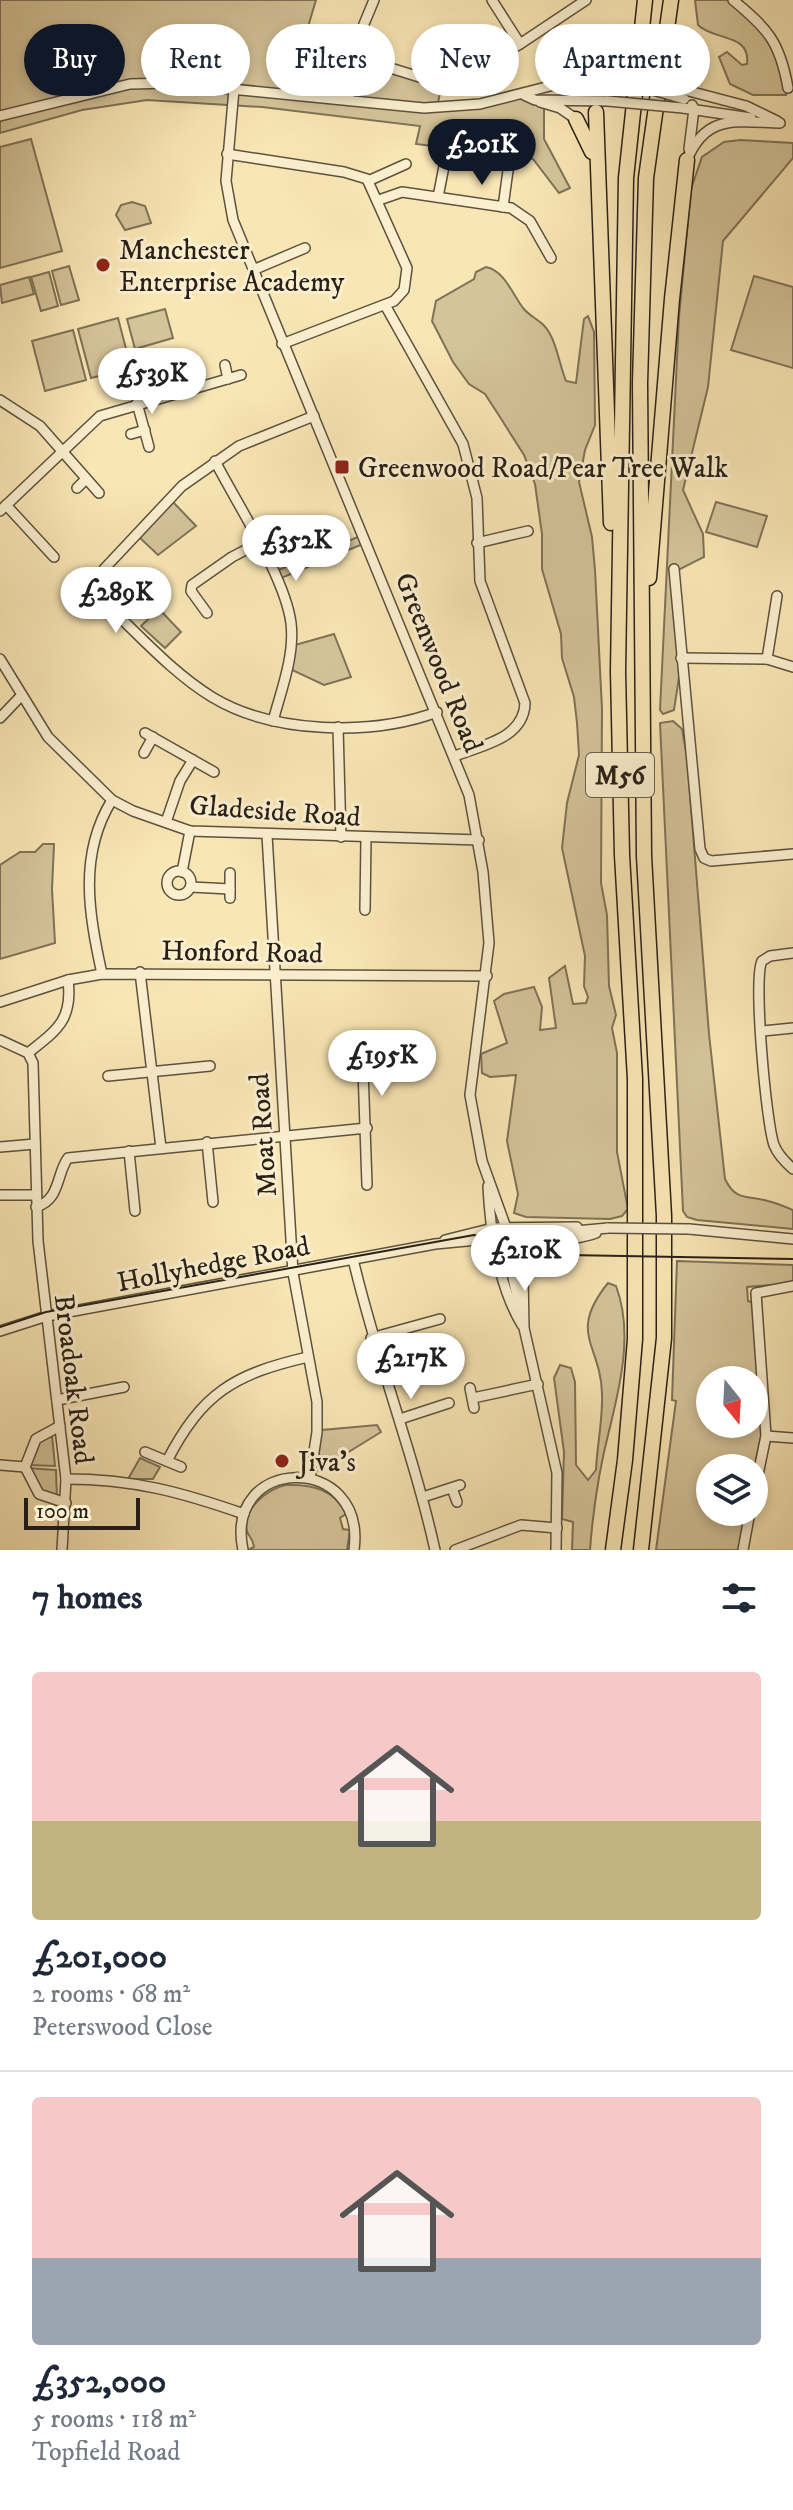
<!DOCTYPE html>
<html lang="en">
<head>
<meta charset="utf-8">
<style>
	:root { --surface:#fff; --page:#f6f6f7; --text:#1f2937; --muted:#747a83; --line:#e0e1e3; --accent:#111827 }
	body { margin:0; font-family:"IM FELL DW Pica",serif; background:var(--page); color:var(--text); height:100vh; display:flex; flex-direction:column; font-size:30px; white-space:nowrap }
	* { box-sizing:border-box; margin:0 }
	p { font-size:26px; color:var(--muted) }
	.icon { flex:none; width:44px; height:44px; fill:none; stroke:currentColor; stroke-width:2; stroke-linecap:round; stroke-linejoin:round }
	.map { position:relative; height:1550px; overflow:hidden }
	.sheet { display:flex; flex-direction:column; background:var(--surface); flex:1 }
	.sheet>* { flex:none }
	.top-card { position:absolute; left:24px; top:24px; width:746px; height:72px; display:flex; gap:16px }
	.needle { width:52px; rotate:162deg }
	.fabs { position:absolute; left:696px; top:1366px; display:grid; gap:16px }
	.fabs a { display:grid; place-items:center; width:72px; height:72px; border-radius:50%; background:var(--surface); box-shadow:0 4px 12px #0003; font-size:40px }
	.scale { position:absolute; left:24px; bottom:20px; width:116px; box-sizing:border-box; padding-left:8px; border:4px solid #282017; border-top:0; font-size:22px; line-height:28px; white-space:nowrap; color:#282017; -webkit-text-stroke:6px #fbefcf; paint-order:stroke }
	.price { position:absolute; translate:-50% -68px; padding:0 18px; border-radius:28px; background:#fff; color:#222; font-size:26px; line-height:52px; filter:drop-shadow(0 2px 4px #0008) }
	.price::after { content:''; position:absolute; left:50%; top:48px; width:24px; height:18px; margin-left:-12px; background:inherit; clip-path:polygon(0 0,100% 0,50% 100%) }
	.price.on { background:var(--accent); color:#fff }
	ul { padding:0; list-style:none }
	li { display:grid; align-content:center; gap:16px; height:424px; padding:0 32px }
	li+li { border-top:2px solid var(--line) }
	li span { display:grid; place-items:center; height:248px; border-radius:8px; color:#555 }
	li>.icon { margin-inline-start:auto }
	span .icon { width:144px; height:144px; fill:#fffc; stroke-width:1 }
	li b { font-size:34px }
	h2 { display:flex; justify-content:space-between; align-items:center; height:96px; padding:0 32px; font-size:34px }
	.chip { padding:0 28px; border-radius:36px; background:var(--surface); box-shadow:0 4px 12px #0003; font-size:28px; line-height:72px }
	.chip.on { background:var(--accent); color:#fff }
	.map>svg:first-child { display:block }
	.green { fill:#d5c49a; stroke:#7e7258; stroke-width:2; fill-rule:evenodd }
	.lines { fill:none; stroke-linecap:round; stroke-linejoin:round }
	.minor-casing { stroke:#5c523e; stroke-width:12 }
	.highway-casing { stroke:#282017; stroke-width:17 }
	.minor { stroke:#fbefcf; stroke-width:9 }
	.highway { stroke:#f9e6b5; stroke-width:14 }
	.tram { stroke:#282017; stroke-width:2 }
	.minor-bridge-casing { stroke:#5c523e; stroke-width:12; stroke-linecap:butt }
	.minor-bridge { stroke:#fbefcf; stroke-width:9 }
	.poi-dot { fill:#8f2418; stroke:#fbefcf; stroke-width:3 }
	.labels { text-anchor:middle; stroke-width:6; stroke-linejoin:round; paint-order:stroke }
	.shield { fill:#fbefcf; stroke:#675e4e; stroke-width:2 }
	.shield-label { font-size:26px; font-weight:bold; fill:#282017 }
	.poi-label { font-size:28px; fill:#282017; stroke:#fbefcf; text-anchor:start }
	.street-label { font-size:28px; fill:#282017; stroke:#fbefcf }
</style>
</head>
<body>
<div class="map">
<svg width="793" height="1550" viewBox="0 0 793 1550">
	<rect width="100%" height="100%" fill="#f9e6b5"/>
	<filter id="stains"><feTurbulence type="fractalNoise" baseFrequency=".0025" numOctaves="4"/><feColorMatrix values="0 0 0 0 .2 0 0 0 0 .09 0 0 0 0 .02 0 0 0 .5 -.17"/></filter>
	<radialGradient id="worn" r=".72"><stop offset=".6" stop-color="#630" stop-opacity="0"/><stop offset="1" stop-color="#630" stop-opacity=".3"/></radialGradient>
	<g class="green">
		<path d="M0 0H316L301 50 355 57 442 84 437 107 524 95 544 105V139L570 188 559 193 533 159 416 144 420 126 262 107 147 100 82 110 0 133Z"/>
		<path d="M695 0H733L770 34 788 88 786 95H753L730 84 719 57 727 52 742 65 747 64C751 33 714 41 698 25Z"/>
		<path d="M31 139 62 251 0 268V147Z"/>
		<path d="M740 140 793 143V158L723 241 708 387 683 490 703 534 704 557 676 571 680 671 674 710 663 714 660 710 679 317 691 189 702 157 724 142Z"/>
		<path d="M132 202 145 206 151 223 125 230 116 215 121 205Z"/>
		<path d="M69 266 79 300 61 305 52 271Z"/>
		<path d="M486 267C504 270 513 295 523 308 532 319 543 320 550 334 557 346 560 366 566 381L576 383 584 319 588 316 594 332 595 425 585 450 579 482 592 537 595 570 602 709 601 883 607 915 609 986 616 1015 612 1028 617 1053V1152L628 1209 622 1216 610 1219 526 1217 514 1213 518 1194 507 1141 516 1075 490 1077 482 1073 481 1054 507 1043 494 1001 504 994 534 987 542 1007 540 1030 556 1028 549 978 565 966 573 1004 586 1003 588 997 584 986 585 956 562 848 567 803 579 755 577 723 574 697 562 658 561 634 542 569V534L535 484 524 455 498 414 485 394 469 384 453 362 432 321 436 301 474 279 476 272Z"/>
		<path d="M49 272 58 306 41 311 31 277Z"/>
		<path d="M754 276 793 287V368L731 350Z"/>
		<path d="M29 277 34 294 2 303 0 285Z"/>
		<path d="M165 309 173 338 135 349 127 319Z"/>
		<path d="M118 318 131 368 91 378 78 329Z"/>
		<path d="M73 330 86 380 45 391 32 341Z"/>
		<path d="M173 502 196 526 158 555 139 537Z"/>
		<path d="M716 502 767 516 757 547 706 532Z"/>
		<path d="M360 536 363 544 279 579 276 571Z"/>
		<path d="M159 609 181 632 165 648 141 626Z"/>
		<path d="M334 634 351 677 324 685 292 670 295 645Z"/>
		<path d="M673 721 682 729 687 757 709 1034 725 1179C736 1202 748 1195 768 1201 777 1203 785 1207 793 1210V1229L697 1220 687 1217 683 1211 660 723Z"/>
		<path d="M43 844H54L52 889 55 943 0 959V865L20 852H35Z"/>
		<path d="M677 1261 793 1265V1283L747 1287 748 1301 754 1303 763 1427 754 1469 710 1468V1512H746L739 1550H656L676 1401 672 1400ZM710 1380H754V1424H710Z"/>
		<path d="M608 1283 616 1286C633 1331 621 1382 610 1427 600 1465 593 1510 590 1550H572L573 1522 562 1519 564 1452 554 1378 560 1365 571 1368 575 1382 576 1465 588 1480 596 1470C597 1445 603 1419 602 1394 601 1344 567 1334 608 1283Z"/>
		<path d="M377 1425 381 1432 316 1472 322 1430Z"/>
		<path d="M52 1435 55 1466 28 1465 39 1442Z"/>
		<path d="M140 1458 160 1467 153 1479H128Z"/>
		<path d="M28 1468 56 1470 57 1499 36 1489Z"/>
		<path d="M286 1485C312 1484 334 1489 346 1514L340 1518 343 1529 350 1530 347 1550H248L254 1547C253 1538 248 1536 247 1531 241 1508 270 1488 286 1485Z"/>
	</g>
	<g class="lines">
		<defs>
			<g id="minor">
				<path d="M492 0 520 44"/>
				<path d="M733 0C768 29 780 42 788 88"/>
				<path d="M355 57 442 84 451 83 520 44 586 0"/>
				<path d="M234 89 226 181 233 220 469 795 483 872 489 943 470 1095 482 1161 523 1275 524 1328 557 1473 556 1550"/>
				<path d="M685 90 746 106 777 121"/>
				<path d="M524 95 535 100 608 101"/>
				<path d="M348 100 364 24 374 0"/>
				<path d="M540 102 560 108 576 119"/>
				<path d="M683 108 751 118"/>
				<path d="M0 116 130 84 171 83 424 108 480 104 554 85 609 84"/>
				<path d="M689 149 694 109 692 105"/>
				<path d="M227 154 344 172 367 179 407 268 404 290 394 301 282 344"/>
				<path d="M687 160C706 113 737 122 780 123"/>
				<path d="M368 181 406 164"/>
				<path d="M438 197 447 151"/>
				<path d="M379 200 402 192 511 208 530 221 551 258"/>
				<path d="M503 207 510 156"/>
				<path d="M253 270 305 248"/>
				<path d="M385 305 463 444 477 498 480 581 525 703C524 738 483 745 455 756"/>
				<path d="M225 365 228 379"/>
				<path d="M0 400 40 426 99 493"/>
				<path d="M137 403 149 447"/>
				<path d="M314 416 239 446 182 486 104 569 101 588 106 604C139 635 173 673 212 697 273 734 372 736 437 712"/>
				<path d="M131 434 145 430"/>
				<path d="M215 461C237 504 285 577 291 623 295 655 281 691 273 721"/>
				<path d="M77 488 86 479"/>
				<path d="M6 505 54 557"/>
				<path d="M0 511 100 416 241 375"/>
				<path d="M477 543 528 531"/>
				<path d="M674 569 700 849 704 858 711 861 793 854"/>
				<path d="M207 613 191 591 192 585 232 557 257 544"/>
				<path d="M681 658 767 659 793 667"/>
				<path d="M0 659 48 737 112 800 133 811 190 831 479 840"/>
				<path d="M767 659 777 596"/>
				<path d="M0 718 20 697"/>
				<path d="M338 727 341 837"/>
				<path d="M145 733 214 772"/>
				<path d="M144 753 153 737"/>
				<path d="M166 822 180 781 193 760"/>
				<path d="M267 835 293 1273 317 1402V1432L310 1478"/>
				<circle cx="179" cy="883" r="12"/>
				<path d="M182 872 190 831"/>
				<path d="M230 873V898"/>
				<path d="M191 887 230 889"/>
				<path d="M365 910 366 838"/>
				<path d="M793 953 770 956 762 961C753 978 766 1122 774 1145 778 1155 785 1162 793 1169"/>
				<path d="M140 972 161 1148"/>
				<path d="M102 974C89 914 78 855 112 800"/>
				<path d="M0 1002 68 980 102 974 487 976"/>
				<path d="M763 1031 793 1028"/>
				<path d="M0 1040 28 1053 33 1063 38 1241 66 1479 62 1550"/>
				<path d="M28 1053C57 1030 73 1020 68 980"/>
				<path d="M363 1069 367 1185"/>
				<path d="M108 1076 210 1066"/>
				<path d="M207 1142 213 1202"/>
				<path d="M0 1147 35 1144"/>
				<path d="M129 1151 135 1211"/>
				<path d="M488 1186C490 1231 499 1287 522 1325"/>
				<path d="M0 1195H36"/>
				<path d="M36 1207C61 1199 56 1174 68 1158L367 1128"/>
				<path d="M689 1229 793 1239"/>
				<path d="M503 1234 520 1309"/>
				<path d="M445 1240 493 1228 577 1227"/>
				<path d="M353 1259C376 1358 413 1451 435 1550"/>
				<path d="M524 1272C535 1235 567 1244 596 1233"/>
				<path d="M0 1331 47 1316 435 1244 608 1228"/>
				<path d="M371 1338 440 1319"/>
				<path d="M470 1388 474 1408"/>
				<path d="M473 1398 538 1384"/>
				<path d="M57 1400 124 1387"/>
				<path d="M400 1419 449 1403"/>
				<path d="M60 1426 36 1439 25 1467 39 1494 66 1503"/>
				<path d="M766 1436 793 1438"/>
				<path d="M145 1452 181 1467"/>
				<path d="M167 1461C202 1393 234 1374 308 1357"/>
				<path d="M0 1465 25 1467"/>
				<path d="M66 1479C133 1479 181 1492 244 1514"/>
				<path d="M452 1488 457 1502"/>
				<path d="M754 1494 766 1436 756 1293 793 1286"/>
				<path d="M423 1497 460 1485"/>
				<path d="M243 1550C223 1455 367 1452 354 1550"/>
				<path d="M455 1550 521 1525 557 1528"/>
				<path d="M743 1550 750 1512"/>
			</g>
			<g id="highway">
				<path d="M596 112 611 523"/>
				<path d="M576 119 592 152"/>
				<path d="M649 578 672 299 687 160"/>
				<path d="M613 1550 625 1460 635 1339V1079L622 855 618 671 626 178 645 0"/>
				<path d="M641 1550 664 1338V1216L644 856 640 383 646 178 671 0"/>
			</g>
		</defs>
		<use href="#minor" class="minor-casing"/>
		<use href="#highway" class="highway-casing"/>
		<use href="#minor" class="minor"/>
		<use href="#highway" class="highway"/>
		<path class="tram" d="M0 1327 46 1312 474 1235 567 1255 793 1259"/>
		<defs>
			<g id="minor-bridge">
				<path d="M609 84 685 90"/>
				<path d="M653 90 684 99"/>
				<path d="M608 101 683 108"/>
				<path d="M608 1228 689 1229"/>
			</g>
		</defs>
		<use href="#minor-bridge" class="minor-bridge-casing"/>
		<use href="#minor-bridge" class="minor-bridge"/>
	</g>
	<g class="poi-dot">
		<circle cx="103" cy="265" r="8"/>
		<rect x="334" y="459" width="16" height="16" rx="4"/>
		<circle cx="282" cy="1461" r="8"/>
	</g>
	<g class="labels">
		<rect class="shield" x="586" y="753" width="68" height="44" rx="6"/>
		<g class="shield-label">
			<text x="620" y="784">M56</text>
		</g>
		<g class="poi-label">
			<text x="119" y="259">Manchester<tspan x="119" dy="32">Enterprise Academy</tspan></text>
			<text x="358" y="477">Greenwood Road/Pear Tree Walk</text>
			<text x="298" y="1471">Jiva's</text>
		</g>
		<g class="street-label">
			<text transform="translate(440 662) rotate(68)" y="10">Greenwood Road</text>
			<text transform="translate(275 810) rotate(4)" y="10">Gladeside Road</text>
			<text transform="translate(242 951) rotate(1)" y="10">Honford Road</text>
			<text transform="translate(262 1135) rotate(-94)" y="10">Moat Road</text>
			<text transform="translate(213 1263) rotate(-11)" y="10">Hollyhedge Road</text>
			<text transform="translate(75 1379) rotate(83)" y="10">Broadoak Road</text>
		</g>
	</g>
	<rect width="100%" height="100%" filter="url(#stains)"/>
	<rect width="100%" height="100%" fill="url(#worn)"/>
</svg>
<div class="fabs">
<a><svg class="needle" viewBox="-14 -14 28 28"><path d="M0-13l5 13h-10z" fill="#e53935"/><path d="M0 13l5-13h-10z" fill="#747a83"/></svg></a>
<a><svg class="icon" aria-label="layers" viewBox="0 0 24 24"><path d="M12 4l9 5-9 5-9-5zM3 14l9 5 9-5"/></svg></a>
</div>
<div class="scale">100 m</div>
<b class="price on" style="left:482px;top:187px">£201K</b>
<b class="price" style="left:152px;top:416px">£539K</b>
<b class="price" style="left:296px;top:583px">£352K</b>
<b class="price" style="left:116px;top:635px">£289K</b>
<b class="price" style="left:382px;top:1098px">£195K</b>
<b class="price" style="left:525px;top:1293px">£210K</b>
<b class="price" style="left:411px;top:1401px">£217K</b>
<div class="top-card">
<a class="chip on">Buy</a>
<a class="chip">Rent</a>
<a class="chip">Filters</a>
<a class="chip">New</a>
<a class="chip">Apartment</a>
</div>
</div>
<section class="sheet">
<h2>7 homes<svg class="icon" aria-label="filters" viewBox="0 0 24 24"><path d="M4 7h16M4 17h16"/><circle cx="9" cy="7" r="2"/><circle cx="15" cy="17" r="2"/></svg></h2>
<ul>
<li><span style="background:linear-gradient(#f6c9c9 60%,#c2b280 0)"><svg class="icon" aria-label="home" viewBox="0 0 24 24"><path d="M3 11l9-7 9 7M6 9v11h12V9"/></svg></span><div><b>£201,000</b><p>2 rooms · 68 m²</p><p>Peterswood Close</p></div></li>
<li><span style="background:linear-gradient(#f6c9c9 65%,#9aa5b1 0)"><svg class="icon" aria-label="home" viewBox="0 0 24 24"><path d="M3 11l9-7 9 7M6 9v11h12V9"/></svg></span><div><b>£352,000</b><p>5 rooms · 118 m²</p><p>Topfield Road</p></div></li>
</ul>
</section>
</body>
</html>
